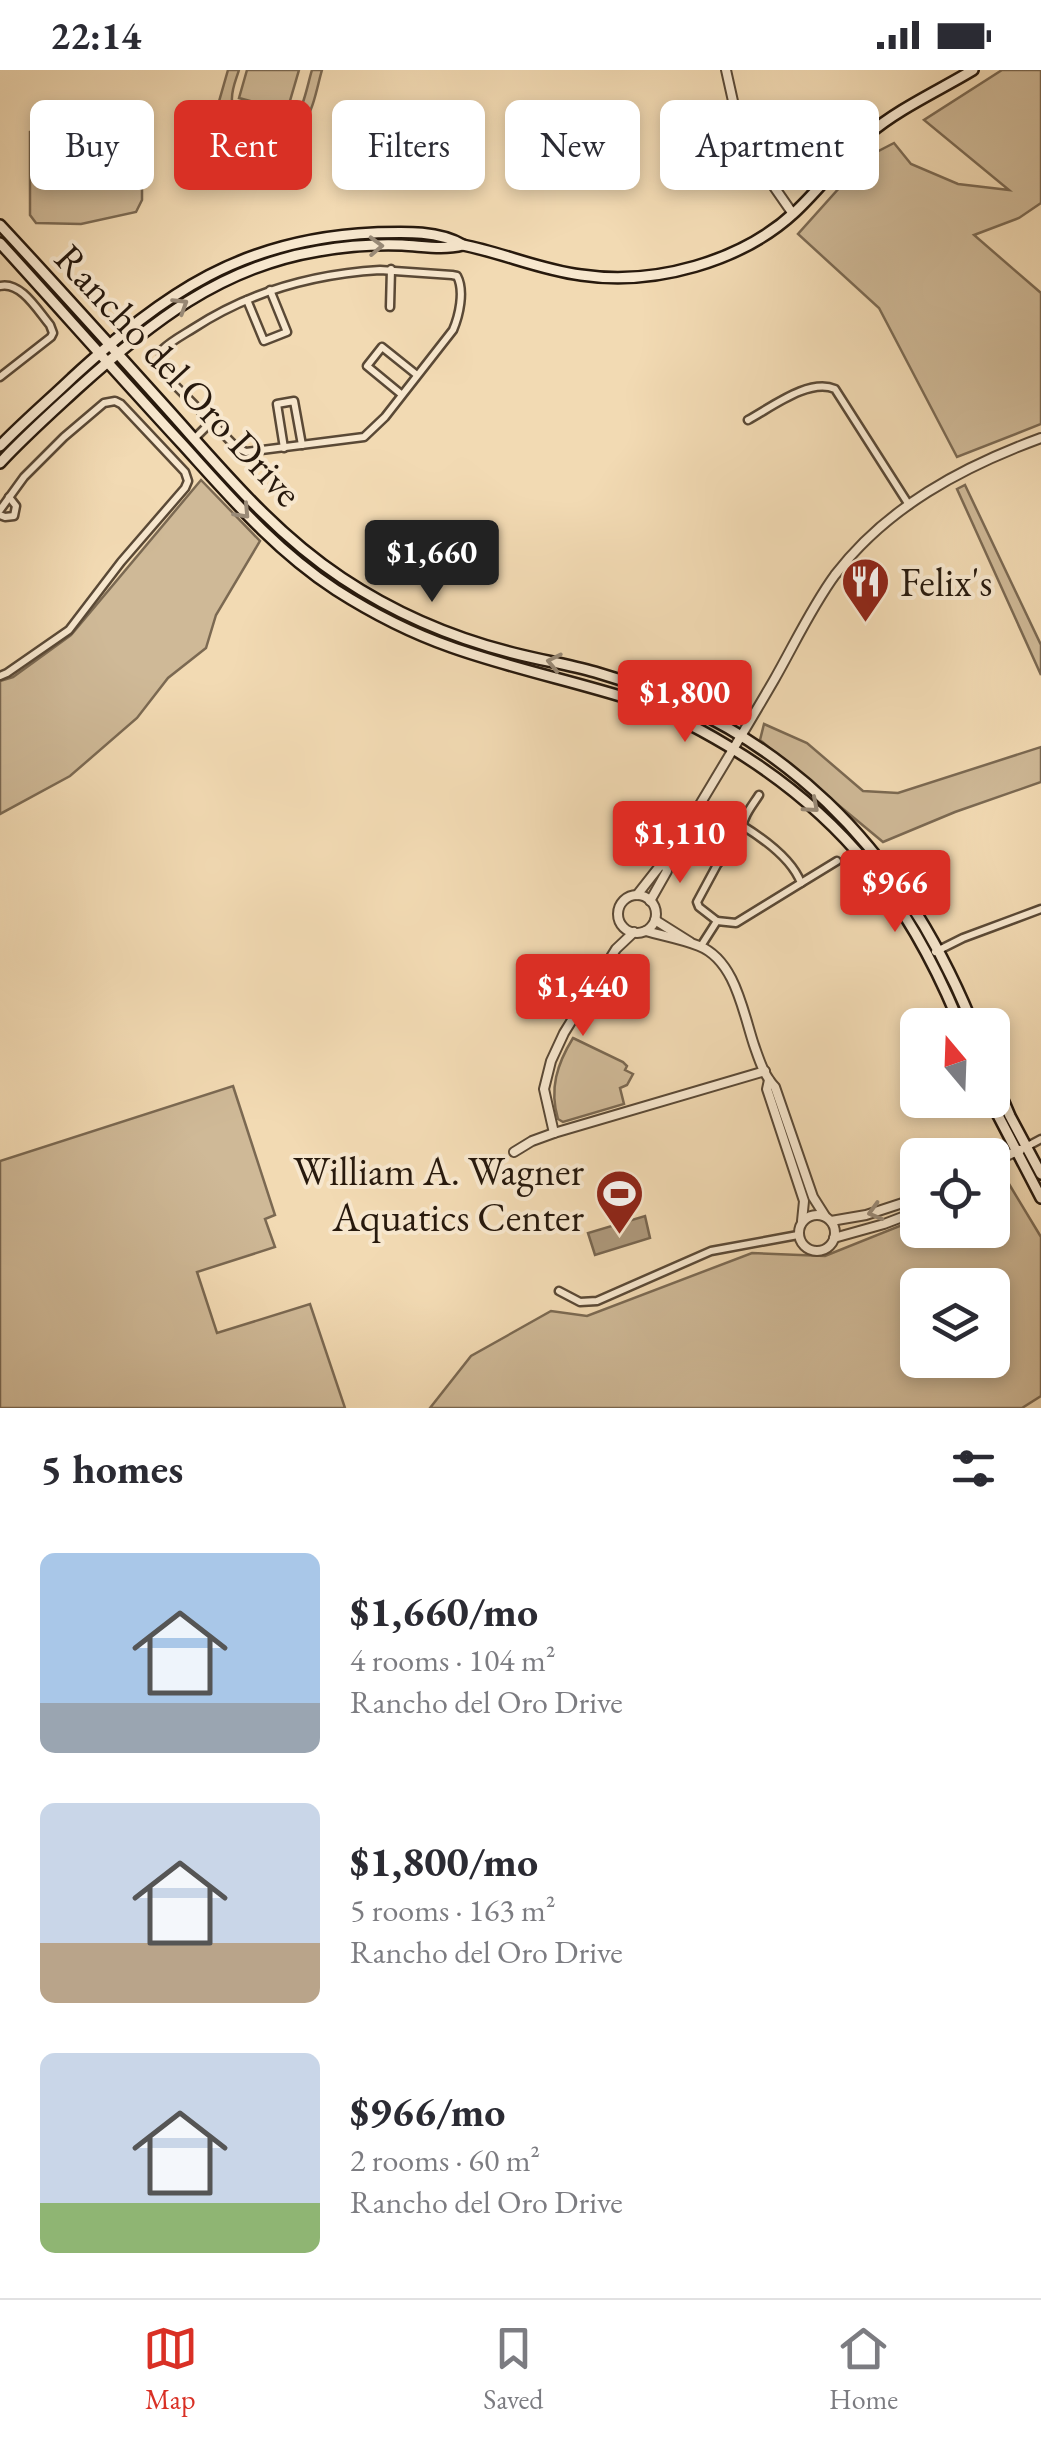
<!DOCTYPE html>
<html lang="en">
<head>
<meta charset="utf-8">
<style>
	:root { --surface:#fff; --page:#f2f2f3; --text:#2b2b33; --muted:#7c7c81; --line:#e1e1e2; --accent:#d93025 }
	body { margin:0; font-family:"EB Garamond",serif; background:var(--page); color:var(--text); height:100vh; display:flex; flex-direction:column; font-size:38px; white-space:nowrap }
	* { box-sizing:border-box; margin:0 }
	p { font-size:32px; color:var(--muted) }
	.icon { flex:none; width:55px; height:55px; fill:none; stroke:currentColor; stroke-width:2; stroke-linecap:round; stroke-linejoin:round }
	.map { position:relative; height:1338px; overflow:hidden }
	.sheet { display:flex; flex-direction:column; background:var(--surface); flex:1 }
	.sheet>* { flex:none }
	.hud { position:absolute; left:30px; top:30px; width:982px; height:90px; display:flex; gap:20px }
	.needle { width:65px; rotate:341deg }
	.controls { position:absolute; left:900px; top:938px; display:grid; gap:20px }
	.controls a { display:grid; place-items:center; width:110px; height:110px; border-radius:15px; background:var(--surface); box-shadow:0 5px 15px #0003; font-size:50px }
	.price { position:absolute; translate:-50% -85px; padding:0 22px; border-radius:10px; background:var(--accent); color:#fff; font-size:32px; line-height:65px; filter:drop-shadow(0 2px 5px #0008) }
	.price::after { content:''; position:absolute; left:50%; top:60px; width:30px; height:22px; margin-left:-15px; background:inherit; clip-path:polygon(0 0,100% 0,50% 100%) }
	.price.selected { background:#222; color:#fff }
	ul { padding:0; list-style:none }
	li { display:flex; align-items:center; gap:30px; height:250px; padding:0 40px }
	li span { display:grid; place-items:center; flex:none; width:280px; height:200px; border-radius:15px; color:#555 }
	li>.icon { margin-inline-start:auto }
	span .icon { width:120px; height:120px; fill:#fffc; stroke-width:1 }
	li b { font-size:42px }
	h2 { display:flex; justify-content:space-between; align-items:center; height:120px; padding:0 40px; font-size:42px }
	.tag { padding:0 35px; border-radius:15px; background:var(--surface); box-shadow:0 5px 15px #0003; font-size:35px; line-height:90px }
	.tag.selected { background:var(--accent); color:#fff }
	.status { display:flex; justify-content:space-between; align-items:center; height:70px; padding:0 50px; background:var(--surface); direction:ltr }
	.status svg { height:28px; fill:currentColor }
	.tab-bar { display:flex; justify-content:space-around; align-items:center; height:140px; border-top:2px solid var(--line); background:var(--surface); font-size:28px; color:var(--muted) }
	.tab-bar a { display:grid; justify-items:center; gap:5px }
	.tab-bar .selected { color:var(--accent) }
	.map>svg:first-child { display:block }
	.green { fill:#cfb997; stroke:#7b6952; stroke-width:2.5; fill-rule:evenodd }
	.water { fill:#ad987b; stroke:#77654f; stroke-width:2.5 }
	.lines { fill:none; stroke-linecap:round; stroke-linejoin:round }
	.minor-casing { stroke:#5a4936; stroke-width:11 }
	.tertiary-casing { stroke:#5a4936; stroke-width:12 }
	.secondary-casing { stroke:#27190d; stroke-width:14 }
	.minor { stroke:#f7e7ce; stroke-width:6 }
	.tertiary { stroke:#f7e7ce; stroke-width:8 }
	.secondary { stroke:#f7e7ce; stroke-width:9 }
	.oneway { stroke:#998a77 }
	.labels { text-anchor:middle; stroke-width:8; stroke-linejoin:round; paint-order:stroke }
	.street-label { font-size:40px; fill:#27190d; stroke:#f7e7ce }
	.poi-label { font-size:40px; fill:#27190d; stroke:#f7e7ce; text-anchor:start }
</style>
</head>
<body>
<div class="status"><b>22:14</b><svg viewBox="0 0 49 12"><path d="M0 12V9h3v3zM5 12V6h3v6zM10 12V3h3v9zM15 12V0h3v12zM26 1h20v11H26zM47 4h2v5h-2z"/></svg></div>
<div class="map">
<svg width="1041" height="1338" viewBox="0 0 1041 1338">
	<rect width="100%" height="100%" fill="#f2dab3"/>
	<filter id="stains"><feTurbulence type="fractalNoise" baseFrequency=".002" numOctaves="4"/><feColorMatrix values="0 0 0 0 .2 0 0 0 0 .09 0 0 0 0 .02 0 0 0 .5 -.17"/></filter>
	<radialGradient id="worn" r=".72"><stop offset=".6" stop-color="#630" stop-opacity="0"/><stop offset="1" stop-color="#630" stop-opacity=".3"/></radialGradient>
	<g class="green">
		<path d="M228 0H239C236 10 231 20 232 31 235 60 272 73 292 52 304 39 307 16 312 0H322C317 17 314 38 304 53 283 84 242 74 226 45L216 42Z"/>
		<path d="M247 0H299L287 41 239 28Z"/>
		<path d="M1002 0H1041V133L1019 148 974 165 1041 223V354L957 387 879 238 798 164 867 87 894 73 911 94 958 114 1009 120 924 50Z"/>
		<path d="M104 40 142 120V130L136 142 81 154 36 153 30 145V62Z"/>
		<path d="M201 410 260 471 216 545 206 578 168 608 137 648 70 706 0 744V611L13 607 71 565Z"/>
		<path d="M965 415 1041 575V605L957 419Z"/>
		<path d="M764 654 807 673 863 721 898 723 1041 677V712L955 742 883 772 760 670Z"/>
		<path d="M573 968 623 992 627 996 625 1000 633 1004 627 1015 620 1018 624 1034 563 1052 558 1049C549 1019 557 994 573 968Z"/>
		<path d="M233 1016 275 1145 265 1149 275 1177 197 1202 217 1263 310 1234 345 1338H0V1091Z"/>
		<path d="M1009 1114 1041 1167V1326L1022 1338H430L471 1286 551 1241 587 1246 752 1183 825 1186 917 1149 918 1160H992L993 1120ZM918 1215H992V1290H918Z"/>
	</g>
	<path class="water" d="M645 1146 650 1168 595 1185 588 1163Z"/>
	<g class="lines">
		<defs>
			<g id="minor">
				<path d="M380 200 452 205 457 206C465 221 459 246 453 260L385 347 364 367 246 382 237 378 165 305 160 297 162 280C171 271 183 265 194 258 251 221 313 204 380 200Z"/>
				<path d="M0 216C21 211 38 241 50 255L53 263 51 267 0 307"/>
				<path d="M247 230 264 271 287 262 270 220"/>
				<path d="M390 237 391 199"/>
				<path d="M401 324 367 296 382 277 417 305"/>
				<path d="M748 350C772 337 809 308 835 319L909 435"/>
				<path d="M194 369 212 351"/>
				<path d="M284 378 277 334 294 331 302 375"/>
				<path d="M0 440 24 407 64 367 104 333 115 331 121 334 185 402 188 411 185 418 121 492 69 560 7 603 0 606"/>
				<path d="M0 445 5 447 14 446 16 436 9 427"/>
				<path d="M680 769 718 793 697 832 699 837 717 851"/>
				<path d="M718 793C733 782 738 765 745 748 748 740 754 733 759 725"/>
				<path d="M801 813 837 791"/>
				<path d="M701 876 717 851 736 853 801 813C792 789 764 769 743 756"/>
				<path d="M935 882 963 868 1041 839"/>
				<path d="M1026 1077 1041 1069"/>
				<path d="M559 1221 580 1232 597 1231 711 1181 798 1165"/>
			</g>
			<g id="tertiary">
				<path d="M726 0 739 58 747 78 793 144"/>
				<path d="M637 825 659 797 665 793C701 732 738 672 774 610 794 575 811 538 835 505 887 437 962 397 1041 368"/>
				<circle cx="637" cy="844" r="19"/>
				<path d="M650 831 667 801 665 793"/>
				<path d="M655 850 690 872"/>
				<path d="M646 861C663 866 682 869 699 876 735 890 743 942 754 975 759 989 764 1006 775 1017L813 1127 825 1146"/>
				<path d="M769 1010 767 1019 804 1131 802 1151"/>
				<path d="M554 1063 544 1019 551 991 564 963 616 879 634 862"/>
				<path d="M514 1082 532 1071 554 1063 765 1001"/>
				<path d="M992 1092 1020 1080"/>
				<circle cx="817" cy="1163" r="18"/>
				<path d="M831 1151 866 1145 918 1128"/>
				<path d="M834 1168 884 1154 918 1141"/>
			</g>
			<g id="secondary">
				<path d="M0 155C55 214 109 274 163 334 219 396 271 461 342 508 396 544 458 570 521 585 546 591 571 595 595 602 782 656 901 778 973 955"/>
				<path d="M0 173C61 240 121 308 183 375 231 428 275 480 336 520 372 543 411 563 451 577 510 598 573 611 633 630 666 641 698 658 728 676 843 745 910 832 960 955"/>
				<path d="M0 376C23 352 48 331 72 308 166 222 242 169 374 163 403 162 438 160 463 175 503 183 541 200 581 205 654 216 741 192 795 142 821 118 842 88 869 64 898 39 940 20 973 0"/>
				<path d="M0 393C24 367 51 343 77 319 149 254 220 197 318 181 346 176 374 174 402 175 423 176 443 180 463 175"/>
				<path d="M992 1004 1010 1046 1041 1104"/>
				<path d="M990 1030 1041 1128"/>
			</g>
		</defs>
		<use href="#minor" class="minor-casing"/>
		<use href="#tertiary" class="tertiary-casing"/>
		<use href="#secondary" class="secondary-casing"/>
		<use href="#minor" class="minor"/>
		<use href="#tertiary" class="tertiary"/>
		<use href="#secondary" class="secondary"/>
	</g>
	<defs><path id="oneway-chevron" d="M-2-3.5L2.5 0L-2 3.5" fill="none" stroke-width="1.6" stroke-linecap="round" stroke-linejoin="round" transform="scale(2.5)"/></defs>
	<g class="oneway">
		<use href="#oneway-chevron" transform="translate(376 176) rotate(-2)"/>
		<use href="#oneway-chevron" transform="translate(181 235) rotate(-32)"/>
		<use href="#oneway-chevron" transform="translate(243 442) rotate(47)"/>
		<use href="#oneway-chevron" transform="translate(554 592) rotate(-168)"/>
		<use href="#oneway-chevron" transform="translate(812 736) rotate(41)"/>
		<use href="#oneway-chevron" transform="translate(875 1142) rotate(164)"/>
	</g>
	<defs>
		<symbol id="restaurant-pin" viewBox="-11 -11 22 30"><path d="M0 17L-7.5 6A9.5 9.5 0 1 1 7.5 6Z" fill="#8f2418" stroke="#f7e7ce"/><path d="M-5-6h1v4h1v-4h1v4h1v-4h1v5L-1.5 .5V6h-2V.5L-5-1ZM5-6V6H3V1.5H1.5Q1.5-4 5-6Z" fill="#fff"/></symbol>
		<symbol id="stadium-pin" viewBox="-11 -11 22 30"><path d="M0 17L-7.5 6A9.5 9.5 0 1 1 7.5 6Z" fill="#8f2418" stroke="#f7e7ce"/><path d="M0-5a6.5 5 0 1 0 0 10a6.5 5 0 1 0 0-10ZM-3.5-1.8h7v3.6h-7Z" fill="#fff"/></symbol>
	</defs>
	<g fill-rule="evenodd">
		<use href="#restaurant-pin" x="838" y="484" width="55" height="75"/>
		<use href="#stadium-pin" x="592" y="1096" width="55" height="75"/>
	</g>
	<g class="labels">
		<g class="street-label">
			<text transform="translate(179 305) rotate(47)" y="14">Rancho del Oro Drive</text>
		</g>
		<g class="poi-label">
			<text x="900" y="526">Felix's</text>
			<text x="584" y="1115" text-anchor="end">William A. Wagner<tspan x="584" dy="46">Aquatics Center</tspan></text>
		</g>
	</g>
	<rect width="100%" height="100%" filter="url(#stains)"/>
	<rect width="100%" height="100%" fill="url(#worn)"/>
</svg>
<div class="controls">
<a><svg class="needle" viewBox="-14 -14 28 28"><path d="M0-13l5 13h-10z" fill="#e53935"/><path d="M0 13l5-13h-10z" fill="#7c7c81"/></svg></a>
<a><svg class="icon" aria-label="locate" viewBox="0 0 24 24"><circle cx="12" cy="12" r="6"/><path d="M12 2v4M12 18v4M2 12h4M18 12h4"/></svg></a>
<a><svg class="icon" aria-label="layers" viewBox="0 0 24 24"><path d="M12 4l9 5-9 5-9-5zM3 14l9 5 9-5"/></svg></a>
</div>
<b class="price selected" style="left:432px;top:535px">$1,660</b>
<b class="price" style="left:685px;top:675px">$1,800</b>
<b class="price" style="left:680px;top:816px">$1,110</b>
<b class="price" style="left:895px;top:865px">$966</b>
<b class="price" style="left:583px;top:969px">$1,440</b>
<div class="hud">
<a class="tag">Buy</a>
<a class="tag selected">Rent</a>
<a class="tag">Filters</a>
<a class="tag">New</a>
<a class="tag">Apartment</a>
</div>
</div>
<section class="sheet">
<h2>5 homes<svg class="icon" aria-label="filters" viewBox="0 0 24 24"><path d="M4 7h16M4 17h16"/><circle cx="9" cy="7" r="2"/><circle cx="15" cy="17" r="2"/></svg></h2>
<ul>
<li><span style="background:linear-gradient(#a9c7e8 75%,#9aa5b1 0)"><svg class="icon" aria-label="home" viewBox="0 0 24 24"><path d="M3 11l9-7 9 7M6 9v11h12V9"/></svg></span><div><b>$1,660/mo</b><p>4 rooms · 104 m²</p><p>Rancho del Oro Drive</p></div></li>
<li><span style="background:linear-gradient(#c9d6e8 70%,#b9a48a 0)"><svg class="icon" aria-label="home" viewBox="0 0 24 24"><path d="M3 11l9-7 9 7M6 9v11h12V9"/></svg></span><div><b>$1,800/mo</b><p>5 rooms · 163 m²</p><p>Rancho del Oro Drive</p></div></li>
<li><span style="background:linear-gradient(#c9d6e8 75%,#8fb573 0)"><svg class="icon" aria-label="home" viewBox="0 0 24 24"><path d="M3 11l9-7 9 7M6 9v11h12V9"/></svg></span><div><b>$966/mo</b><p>2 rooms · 60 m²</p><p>Rancho del Oro Drive</p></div></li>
</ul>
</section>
<nav class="tab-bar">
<a class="selected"><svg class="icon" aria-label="map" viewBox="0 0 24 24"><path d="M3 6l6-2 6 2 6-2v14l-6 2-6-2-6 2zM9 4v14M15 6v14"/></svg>Map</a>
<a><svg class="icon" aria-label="saved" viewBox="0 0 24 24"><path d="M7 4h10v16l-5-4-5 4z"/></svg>Saved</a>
<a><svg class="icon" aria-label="home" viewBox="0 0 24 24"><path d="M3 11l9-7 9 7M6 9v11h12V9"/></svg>Home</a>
</nav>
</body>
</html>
